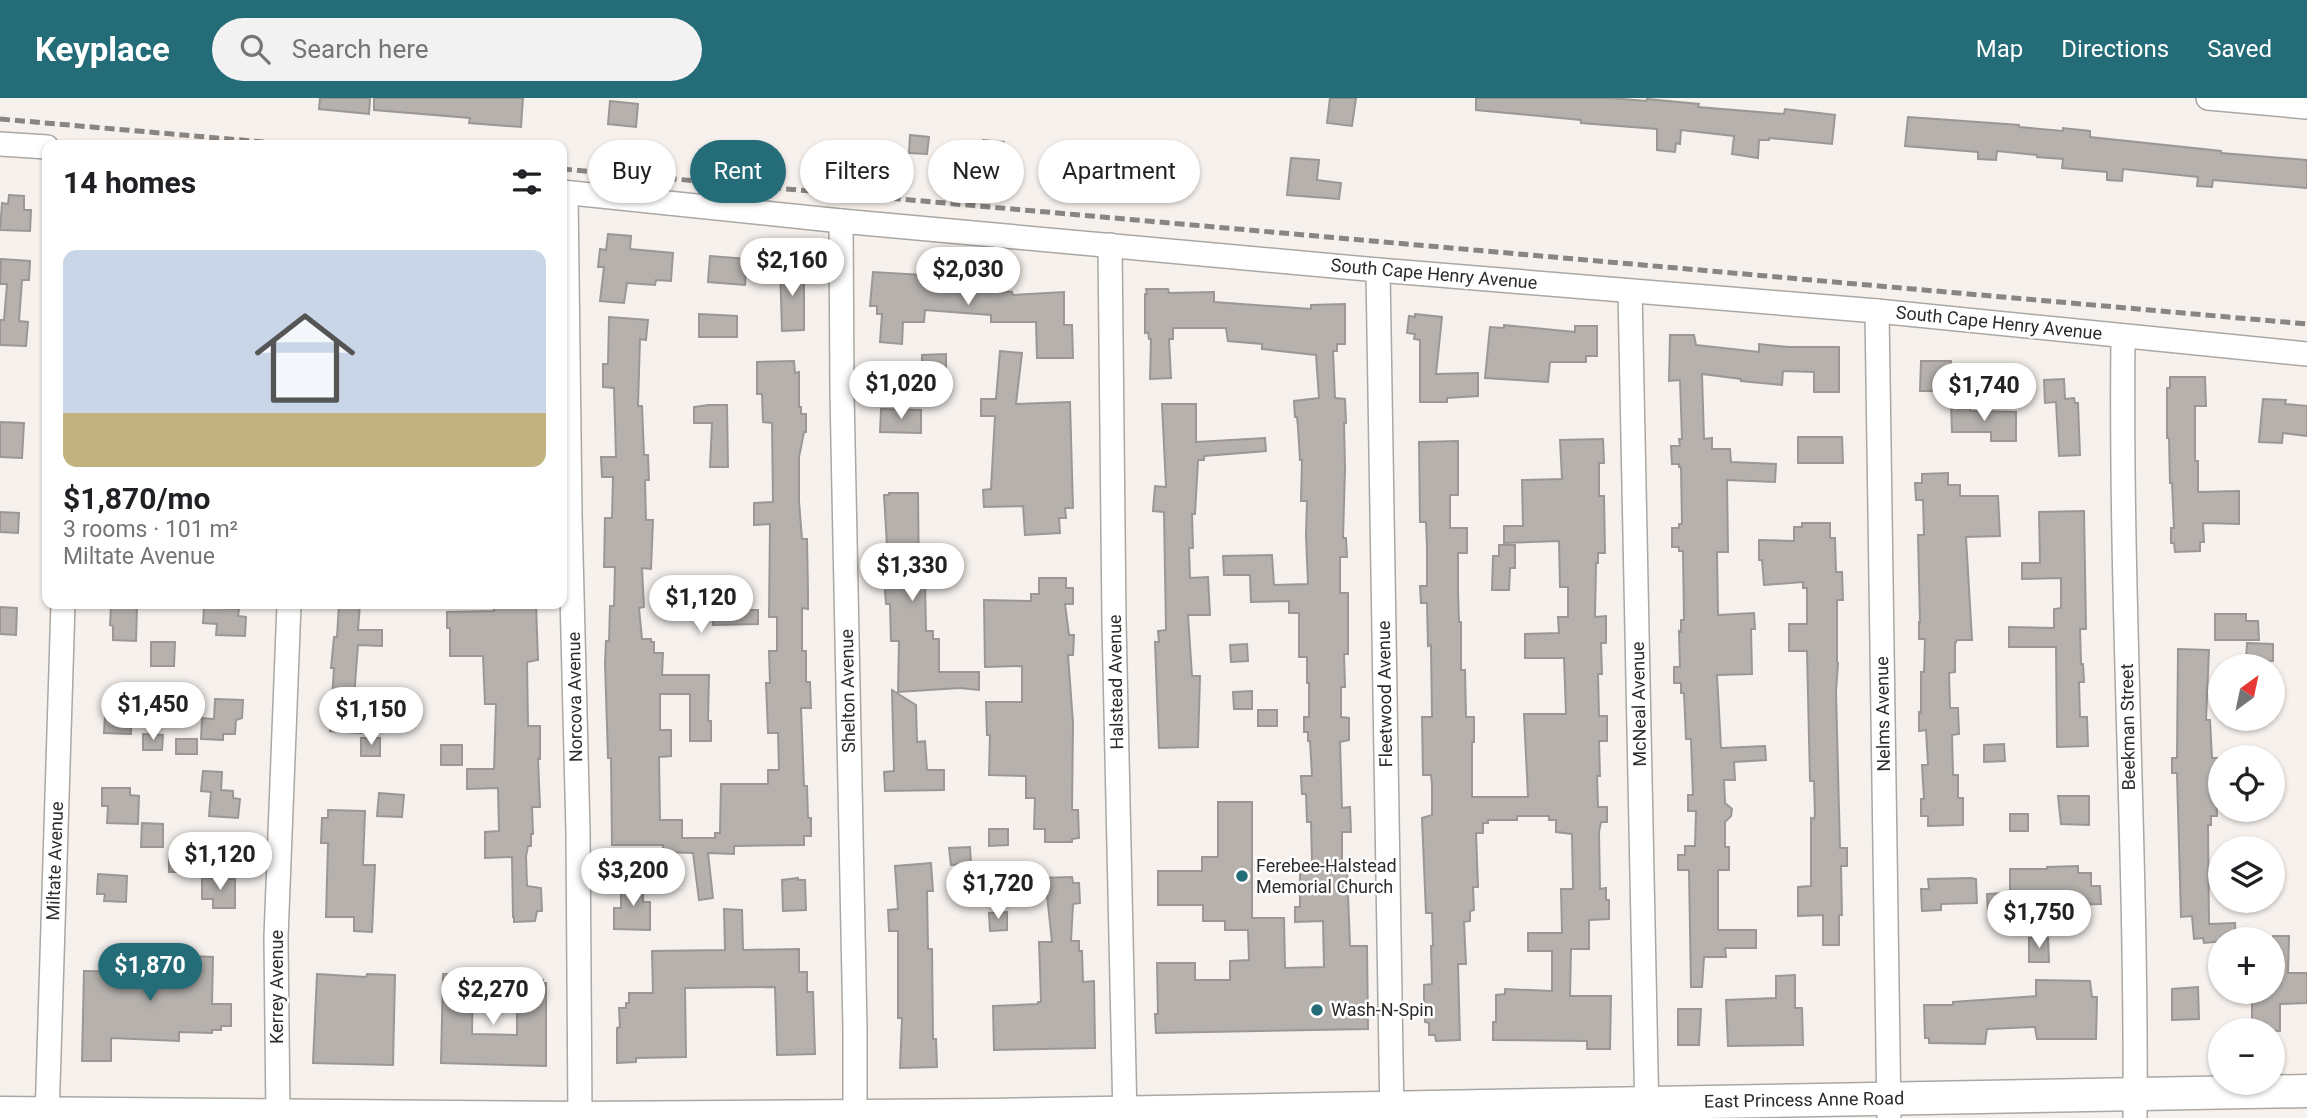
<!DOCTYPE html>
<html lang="en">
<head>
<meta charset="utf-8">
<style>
	:root { --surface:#fff; --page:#f2f2f2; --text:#202124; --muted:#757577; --accent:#246c78 }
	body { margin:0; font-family:Roboto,sans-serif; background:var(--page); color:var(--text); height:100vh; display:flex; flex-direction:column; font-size:26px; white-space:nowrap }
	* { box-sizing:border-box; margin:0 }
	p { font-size:23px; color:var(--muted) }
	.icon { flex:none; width:38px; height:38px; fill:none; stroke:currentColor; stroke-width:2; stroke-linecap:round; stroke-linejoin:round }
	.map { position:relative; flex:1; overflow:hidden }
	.panel { position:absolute; left:42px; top:42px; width:525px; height:469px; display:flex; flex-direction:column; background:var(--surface); border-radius:14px; box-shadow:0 2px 5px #0004 }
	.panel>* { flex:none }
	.banner { position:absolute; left:588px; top:42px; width:665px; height:63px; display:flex; gap:14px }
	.needle { width:46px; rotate:33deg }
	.fabs { position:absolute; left:2208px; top:556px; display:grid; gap:14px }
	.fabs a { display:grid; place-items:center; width:77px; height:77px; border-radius:50%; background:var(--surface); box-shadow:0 2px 5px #0004; font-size:35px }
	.price { position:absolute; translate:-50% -60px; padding:0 16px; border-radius:24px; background:#fff; color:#222; font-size:23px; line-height:46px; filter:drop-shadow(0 2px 4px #0008) }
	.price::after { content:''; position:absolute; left:50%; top:42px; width:21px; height:16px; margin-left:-10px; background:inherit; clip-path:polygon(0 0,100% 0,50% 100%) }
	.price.on { background:var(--accent); color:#fff }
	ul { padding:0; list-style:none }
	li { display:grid; align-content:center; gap:14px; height:371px; padding:0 21px }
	li span { display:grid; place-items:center; height:217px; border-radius:14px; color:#555 }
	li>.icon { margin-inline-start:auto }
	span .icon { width:126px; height:126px; fill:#fffc; stroke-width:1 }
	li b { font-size:30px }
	h2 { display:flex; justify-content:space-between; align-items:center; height:84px; padding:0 21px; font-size:30px }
	.tag { padding:0 24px; border-radius:32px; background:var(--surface); box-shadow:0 2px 5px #0004; font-size:24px; line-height:63px }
	.tag.on { background:var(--accent); color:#fff }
	header { display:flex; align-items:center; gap:42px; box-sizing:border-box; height:98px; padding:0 35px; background:var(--accent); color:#fff }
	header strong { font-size:33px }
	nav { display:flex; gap:38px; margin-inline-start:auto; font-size:24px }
	.search { width:490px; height:63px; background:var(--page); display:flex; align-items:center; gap:18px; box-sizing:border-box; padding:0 24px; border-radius:38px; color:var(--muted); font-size:26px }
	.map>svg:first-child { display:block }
	.building { fill:#b6b1ad; stroke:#9c9794; stroke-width:2 }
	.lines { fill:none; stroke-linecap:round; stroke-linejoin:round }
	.minor-casing { stroke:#aba7a3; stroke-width:26 }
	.secondary-casing { stroke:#aba7a3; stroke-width:35 }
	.minor { stroke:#fff; stroke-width:23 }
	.secondary { stroke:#fff; stroke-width:32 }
	.rail { stroke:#888582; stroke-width:5; stroke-dasharray:10 5; stroke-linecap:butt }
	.poi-dot { fill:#246c78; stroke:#fff; stroke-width:2.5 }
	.labels { text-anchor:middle; stroke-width:5; stroke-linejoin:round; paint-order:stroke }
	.street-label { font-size:18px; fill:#2e2c2a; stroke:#fff }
	.poi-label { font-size:18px; fill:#2e2c2a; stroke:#fff; text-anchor:start }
</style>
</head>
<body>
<header>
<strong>Keyplace</strong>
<div class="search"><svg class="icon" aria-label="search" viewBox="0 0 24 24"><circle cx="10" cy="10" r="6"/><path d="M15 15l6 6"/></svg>Search here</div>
<nav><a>Map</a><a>Directions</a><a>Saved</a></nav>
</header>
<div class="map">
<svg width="2307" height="1020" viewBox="0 0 2307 1020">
	<rect width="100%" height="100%" fill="#f6f1ed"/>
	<g class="building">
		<path d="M320 0H370L369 16 319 11Z"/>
		<path d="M374 0H523L521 29 469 25 470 20 374 12Z"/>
		<path d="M1330 0H1356L1352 28 1327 25Z"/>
		<path d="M1476 0H1611L1646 3 1647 1 1699 6 1698 9 1784 16 1785 11 1835 17 1832 46 1769 40V42H1759L1758 60 1732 56 1734 38 1681 32 1680 46 1676 45 1675 54 1657 52V31L1581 25V22L1476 12Z"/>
		<path d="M610 3 638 6 636 29 608 26Z"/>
		<path d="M1908 19 2019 27V29L2063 33V30L2090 33V39L2221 53V55L2307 62V90L2213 82 2212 89 2197 88 2198 79 2123 71 2122 83 2107 82V74L2062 70 2063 61 2037 59V57L1997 53 1996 62 1978 61V54L1905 48Z"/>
		<path d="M910 37 929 39 927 56 909 55Z"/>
		<path d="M983 42 1004 44 1002 68 980 66Z"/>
		<path d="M1291 60 1319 62 1317 82 1341 85 1339 101 1287 97Z"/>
		<path d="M9 97 24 98V112H31L30 133 0 132 2 105 8 106Z"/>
		<path d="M608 136 631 138 630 151 673 155 671 183 656 182 655 187 627 185 624 205 600 203 604 169H598L600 151 606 152Z"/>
		<path d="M710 158 747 161 745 187 708 184Z"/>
		<path d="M1 161 30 163 29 182H22L19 223 28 224 26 248 0 247V222H4L7 186H0Z"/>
		<path d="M780 167H800V185L804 184V232L782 233Z"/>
		<path d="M924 169 943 171 942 179 984 182 983 192 1012 194 1013 197 1064 194V227H1072L1073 260H1037L1036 224H991V217L925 212 924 224H903L902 246 880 244 882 216H877V208H870L873 174 923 177Z"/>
		<path d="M1146 191H1168L1169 195 1214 194V204L1311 211V207L1345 206V246H1337V253H1333L1335 300 1345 301 1346 325H1344L1345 371 1343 440H1346L1347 459H1340V495H1348V556H1344L1345 589H1341V619L1349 620V642L1340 644 1342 710 1350 709 1351 734H1342V767H1344V770H1347L1350 848H1367L1368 931 1156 935 1155 916H1158L1157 865H1195V882H1230V863L1249 862 1248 832H1225V823H1203V807H1158V773H1202V759H1218V704H1252V820H1284L1285 870 1324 869 1323 823 1295 824V809H1300V764H1312L1311 724H1307L1306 696H1302L1301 678H1312L1310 643H1308V634H1304V619H1309V585H1307V559H1299V515H1289V503L1251 504 1250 477H1224L1223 458 1272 457 1274 487 1308 486 1306 437 1307 403H1301L1302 362H1300L1298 329 1297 319H1295L1294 303 1319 300 1316 257 1262 251V246L1228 243 1226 230H1173V241H1169L1171 280 1150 281 1151 241H1149L1148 234 1145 235V196H1147Z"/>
		<path d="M699 216 737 218V239H699Z"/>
		<path d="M1415 216 1442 219 1436 276 1478 275V298L1447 300V304H1420V242L1414 241 1415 236 1407 235 1409 218 1415 219Z"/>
		<path d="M609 219 648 222 646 242 640 241 638 308H642L644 357H648L649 382H645L646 422H653L651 471 642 470 644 509 639 510 642 541H651V544H654V555H663L662 577H709L708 623H711V643H690V596H660V632H671V658L659 659 660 722H682V740H715V735H720L721 686H768V672H779L778 635H768L766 585H770L769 553H777V519H769L770 426 754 427V405L773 404 772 325 763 324 762 296H757V264L794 263 795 275 799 274V309H801V316H806V334H804L799 359V403L802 441H807L808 494V511L802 510V553H806V584H810L811 610H801L804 688H807L808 720H811V738H804V747L734 748V756L708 755 713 800 699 802 693 755 663 754V747H612L611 660H608L605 565 606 543H609L610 508H614L615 469H604L605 420H612L613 379H602L601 359H616L614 290 603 289V266H608Z"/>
		<path d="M1504 227 1575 234V228H1597V258H1586V264H1550L1548 284 1485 280 1490 229 1504 230Z"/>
		<path d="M1670 237H1694L1696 247 1759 254V246L1788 249H1839V294H1814V274L1783 273 1782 287 1741 283V281L1702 276 1704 341 1712 340V351H1730L1731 364 1776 366 1775 384 1727 382 1728 454H1717L1718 517 1754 515 1755 531H1751L1752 576 1717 577 1721 650 1765 648 1766 662 1734 664 1735 682H1724L1725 705 1732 711 1731 718 1725 724V749H1729V772H1718V832H1756V850H1725L1726 859H1704L1702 889H1691L1689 772H1678V757H1685V748H1695L1696 713H1688V697H1693L1691 641H1686L1684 595H1681V585H1674V569H1680L1679 533 1681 534V522H1684L1683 453H1679V449H1672V430H1679V426H1682L1681 369H1679V366H1672L1671 348H1680L1679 341H1682L1680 282 1669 283Z"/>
		<path d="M1000 253 1022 255 1016 306 1070 304 1073 410H1065L1066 420H1059L1060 435 1025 437 1023 408 984 409 983 392 991 391 995 318H981V301H996Z"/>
		<path d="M946 256V276H922V257Z"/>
		<path d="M1921 263H1951L1950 293H1920Z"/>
		<path d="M2170 279H2205L2206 308H2195V363H2198V394L2239 393V426L2203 425 2204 444H2200V453L2175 454 2174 445H2171V430H2174L2172 385H2170L2169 340H2167V290H2170Z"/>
		<path d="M2064 281 2065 301 2074 300 2075 305H2078L2080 357 2059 358 2056 304 2045 305 2044 282Z"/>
		<path d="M2263 301 2286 302 2285 306 2307 308V338L2283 335 2282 345 2259 344Z"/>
		<path d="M1162 306H1196V344L1265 340 1266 353 1204 358V362H1198L1195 416H1192L1193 450H1189L1190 480 1208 479 1210 517H1188L1192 578H1200L1198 649 1159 650 1155 544H1159L1158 533 1166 532 1164 414 1153 413 1155 388 1166 389Z"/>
		<path d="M1951 306H1970V313L2016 314V343H1991V334H1952Z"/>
		<path d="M708 307H727L728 369H710L712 325H694V309Z"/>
		<path d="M881 311 921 312V335L880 334Z"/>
		<path d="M0 324 24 325 22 360 0 359Z"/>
		<path d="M1798 339H1842L1843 365H1798Z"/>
		<path d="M1603 341 1604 365H1599V398H1604L1605 455H1598V465H1596L1595 519 1606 518V545H1601L1602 576H1598L1599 618H1607V643H1599L1600 678H1597L1598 709H1607V724H1601L1599 734 1600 791 1606 790V802H1609V821L1589 822V851H1571L1570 898H1611L1610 951H1587V943L1493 942V924H1496V897L1505 896V891L1552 893V853H1528V835H1562L1561 791H1573L1572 736 1556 734V722H1549V718H1517V722H1488V725H1483V735H1476L1478 789H1473L1474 812 1470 813V823L1464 824 1466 866H1458L1460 942 1436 943 1435 937H1429V925L1425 924 1424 899V887L1432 886 1431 848H1433L1432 815H1426L1422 720 1432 717V687L1431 677H1423L1422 619H1432L1431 547 1428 548 1427 505H1421L1420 488H1427V450L1426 424H1420L1419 344 1458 343V397H1450V430H1467V455H1458V494L1459 524H1461V572H1465L1466 619H1474V644H1472V699H1528L1524 616H1566L1564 560H1525V536L1559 535 1558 519H1568V489H1560L1559 443 1504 445V428H1523L1522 382 1562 381 1560 342Z"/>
		<path d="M1948 375V387H1960V398H1998L2000 438 1966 439 1972 542H1957L1955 546V574L1949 575 1950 610H1958L1959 636 1952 637 1953 677H1958V700H1963V727L1928 728V718H1921V701H1924L1922 667H1928L1926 632 1919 633V614L1921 615V574H1924L1925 541H1919V524H1920L1918 437H1924L1923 402H1916L1915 385H1922V376Z"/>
		<path d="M889 395H918L919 485H925L926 533H933V541H939V574H979V592L960 590 898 594 899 543H891L890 506H886L882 457V448H887L884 397H889Z"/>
		<path d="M2084 413 2086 531H2080L2081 566H2083L2084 584H2079L2080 619H2087L2088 648 2057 649 2056 549H2009V529L2054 530V511L2061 510V480L2022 481V465H2040L2039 414Z"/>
		<path d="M0 414 19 415 18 435 0 434Z"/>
		<path d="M1802 425H1830V440H1835L1836 474H1842L1843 502H1837V564L1838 565 1836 594 1840 750H1847V768H1841L1842 817H1839V847H1823V817L1798 818V789L1811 788V720L1814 721 1815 716 1814 683H1810L1807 553H1789V526H1807V490H1803V484L1764 487 1762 462H1759V442L1794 443V429H1802Z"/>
		<path d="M1499 447H1515V470H1510L1509 492H1492L1493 458H1499Z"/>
		<path d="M1039 480H1066V490H1073V506H1065L1069 537H1074L1073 557H1068L1073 625 1072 712H1078L1079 740 1072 741V744H1045V731H1034L1035 700H1026V678L989 677 990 637H987L986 604H1022V568L985 569 984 502 1031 503V496H1039Z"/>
		<path d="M339 506H360L358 532H382V548L358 547 354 599H362L361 635 330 633 334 570H331L334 539H337Z"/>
		<path d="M494 506H536L538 562 527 564 528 628H540V661H538L540 709H532L533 736H531V748H528L526 758 527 788 541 790 542 813H537L535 823 514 824V819H513L512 759 485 760V734L499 733 498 690 467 691V671H494L496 606H485L483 558H450V530H447V514L494 513Z"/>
		<path d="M111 508 137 509 136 543 113 542V528L110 527Z"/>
		<path d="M0 509 17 510 16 537 0 536Z"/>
		<path d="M204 509 239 511 238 518 246 519 245 538 216 537 217 526 203 525Z"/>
		<path d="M713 512H758V526L713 527Z"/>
		<path d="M2215 516H2246V523H2258L2259 542H2215Z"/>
		<path d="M151 544H175L174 568H151Z"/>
		<path d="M2247 545 2273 546V563L2246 562Z"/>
		<path d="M1247 546 1248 563 1231 564 1230 547Z"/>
		<path d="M2178 551 2209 552 2206 622H2210L2212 660H2221V680H2216L2217 718H2211V727H2208L2209 826 2235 825 2236 842 2204 845 2203 840 2194 841 2192 818 2181 819 2177 675H2172V660H2177Z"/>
		<path d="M892 592 916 607 917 644 925 643 927 672H944V692L885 693 884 674 894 673Z"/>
		<path d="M1252 593V611H1234L1233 594Z"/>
		<path d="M106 599 130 600 131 636 104 635Z"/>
		<path d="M215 601 243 602 242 620 236 622 235 636H223V642L201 641 202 620 214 621Z"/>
		<rect x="1258" y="612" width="19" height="16"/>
		<path d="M143 636 163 637 162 652H143Z"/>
		<rect x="361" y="640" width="19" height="18"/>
		<rect x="176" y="641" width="21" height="15"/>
		<path d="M2004 646 2005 663 1984 664V647Z"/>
		<rect x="441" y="647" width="21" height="20"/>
		<path d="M203 673 222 674 221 692 233 693V700L240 701 238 720 209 718 211 694 201 693Z"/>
		<path d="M102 690H130V697L139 698 138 726 107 725 108 708H102Z"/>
		<path d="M379 695 404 697 402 719 377 718Z"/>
		<path d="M2058 698H2089V727L2061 726Z"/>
		<path d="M328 712 365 713 363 767H375L372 834 354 833V819H326L328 745H321L322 720H328Z"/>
		<rect x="2010" y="716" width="18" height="17"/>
		<path d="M142 725 163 726V749H141Z"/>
		<path d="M989 731H1008V747L989 748Z"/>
		<path d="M970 749 971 766 951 767 949 750Z"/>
		<rect x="169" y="757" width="21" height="17"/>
		<path d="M931 765 933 793H927L928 851H932L933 941H936L937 969 900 970 902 920H898V833H889L888 812 898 811 895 768Z"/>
		<path d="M2078 768V775H2091V788H2100L2101 806 2055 807V803H2050L2049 793H2010V771H2047V769Z"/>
		<path d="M98 776 127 778 126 804 104 803 105 796H97Z"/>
		<path d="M1072 779 1073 785H1079L1080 805 1073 806 1071 843H1079V853H1082L1083 884 1094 883 1095 950 994 952 993 908 1038 906V904H1041L1039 844H1052L1047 797H1040V780Z"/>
		<path d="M202 780 235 781V810H213V801H202Z"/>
		<path d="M798 780V782H805L806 812 783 813 782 782Z"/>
		<path d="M1971 780 1976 781 1977 805 1941 806V812L1922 813 1921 791H1929L1928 781Z"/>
		<path d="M621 783H643V804H650V832L614 831V810H621Z"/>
		<path d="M2007 795V815H1988L1987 796Z"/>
		<path d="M724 811 742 812 743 852 799 851V874H807V894H813L815 956 777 957 775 889 685 890 686 959 636 960V964L617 965V930L620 929 619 910H626V905H629V895H653L652 853 725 852Z"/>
		<path d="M1007 814V832L990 833 989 815Z"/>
		<path d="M2273 838H2289L2288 875H2307V905L2280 906V933L2252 932V894H2273Z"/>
		<path d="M2029 840H2048L2049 864H2029Z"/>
		<path d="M140 851 169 852V857L213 859 212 906H231V928H221V932H212V935L179 934V943L111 940V963H82L84 873 140 874Z"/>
		<path d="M317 876 366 879 367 876 395 877 393 967 313 965Z"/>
		<path d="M443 876 473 877 472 936 517 937V882H543V885H546V968L441 965Z"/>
		<path d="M1795 877V910H1802L1803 947 1728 948 1726 902 1776 900V878Z"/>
		<path d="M2036 882 2090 883 2092 899H2097L2096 941H2037L2035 929 1987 931 1985 946 1929 945V940H1925L1924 907H1953V904L2036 898Z"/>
		<path d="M2198 889 2199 921 2172 922V891Z"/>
		<path d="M1678 911H1701L1699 947H1678Z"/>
	</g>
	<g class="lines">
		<defs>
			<g id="minor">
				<path d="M2208 0 2307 9"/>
				<path d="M0 46 47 49"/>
				<path d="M562 94 841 123 1378 172 1877 213 2307 256"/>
				<path d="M566 95 570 417 578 734 580 1020"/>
				<path d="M841 123 842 295 855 931V1020"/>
				<path d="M1110 147 1114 523 1125 1020"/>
				<path d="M1378 172 1392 1020"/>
				<path d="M1630 193 1647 1020"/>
				<path d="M1877 213 1889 1020"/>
				<path d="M2123 239C2120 499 2137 760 2135 1020"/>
				<path d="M47 1020 63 506"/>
				<path d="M278 1020 276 839 289 506"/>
			</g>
			<path id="secondary" d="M0 1015 580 1020 995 1017 2307 993"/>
		</defs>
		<use href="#minor" class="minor-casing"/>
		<use href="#secondary" class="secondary-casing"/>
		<use href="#minor" class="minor"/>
		<use href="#secondary" class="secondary"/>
		<g class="rail">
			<path d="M0 21 298 47"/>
			<path d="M562 71 2307 226"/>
		</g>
	</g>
	<g class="poi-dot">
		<circle cx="1242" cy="778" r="7"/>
		<circle cx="1317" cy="912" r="7"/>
	</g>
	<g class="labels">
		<g class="street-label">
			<text transform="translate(1434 176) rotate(5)" y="6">South Cape Henry Avenue</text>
			<text transform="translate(1999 225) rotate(6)" y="6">South Cape Henry Avenue</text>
			<text transform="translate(1116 584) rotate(-91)" y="6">Halstead Avenue</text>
			<text transform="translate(848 593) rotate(-91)" y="6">Shelton Avenue</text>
			<text transform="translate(1385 596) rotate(-91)" y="6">Fleetwood Avenue</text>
			<text transform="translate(575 599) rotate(-91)" y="6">Norcova Avenue</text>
			<text transform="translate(1639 606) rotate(-91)" y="6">McNeal Avenue</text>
			<text transform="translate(1883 616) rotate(-91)" y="6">Nelms Avenue</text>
			<text transform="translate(2128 629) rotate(-91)" y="6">Beekman Street</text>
			<text transform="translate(55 763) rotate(-88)" y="6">Miltate Avenue</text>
			<text transform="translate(277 889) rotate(-90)" y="6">Kerrey Avenue</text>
			<text transform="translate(1804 1002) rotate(-1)" y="6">East Princess Anne Road</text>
		</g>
		<g class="poi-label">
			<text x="1256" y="774">Ferebee-Halstead<tspan x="1256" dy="21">Memorial Church</tspan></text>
			<text x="1331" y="918">Wash-N-Spin</text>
		</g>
	</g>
</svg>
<div class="fabs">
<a><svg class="needle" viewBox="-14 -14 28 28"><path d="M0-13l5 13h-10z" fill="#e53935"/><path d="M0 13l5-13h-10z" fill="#757577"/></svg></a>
<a><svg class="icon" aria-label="locate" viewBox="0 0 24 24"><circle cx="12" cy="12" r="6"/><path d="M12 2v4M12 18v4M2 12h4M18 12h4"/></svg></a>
<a><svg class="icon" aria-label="layers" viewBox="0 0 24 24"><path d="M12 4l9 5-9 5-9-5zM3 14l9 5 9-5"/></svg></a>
<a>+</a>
<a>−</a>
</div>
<b class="price" style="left:792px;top:200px">$2,160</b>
<b class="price" style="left:968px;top:209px">$2,030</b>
<b class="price" style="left:901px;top:323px">$1,020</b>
<b class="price" style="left:1984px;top:325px">$1,740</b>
<b class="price" style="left:912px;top:505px">$1,330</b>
<b class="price" style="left:701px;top:537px">$1,120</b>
<b class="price" style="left:153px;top:644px">$1,450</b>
<b class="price" style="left:371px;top:649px">$1,150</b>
<b class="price" style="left:220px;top:794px">$1,120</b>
<b class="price" style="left:633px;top:810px">$3,200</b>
<b class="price" style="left:998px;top:823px">$1,720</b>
<b class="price" style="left:2039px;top:852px">$1,750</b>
<b class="price on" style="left:150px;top:905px">$1,870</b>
<b class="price" style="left:493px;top:929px">$2,270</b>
<div class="banner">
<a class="tag">Buy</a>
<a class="tag on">Rent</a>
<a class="tag">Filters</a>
<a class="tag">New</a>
<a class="tag">Apartment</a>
</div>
<section class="panel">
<h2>14 homes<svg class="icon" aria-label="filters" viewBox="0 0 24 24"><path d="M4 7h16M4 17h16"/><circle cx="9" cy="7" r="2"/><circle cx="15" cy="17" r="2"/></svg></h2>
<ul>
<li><span style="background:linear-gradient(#c9d6e8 75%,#c2b280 0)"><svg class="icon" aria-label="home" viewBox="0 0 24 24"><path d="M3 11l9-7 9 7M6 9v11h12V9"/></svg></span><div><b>$1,870/mo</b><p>3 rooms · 101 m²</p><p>Miltate Avenue</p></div></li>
</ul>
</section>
</div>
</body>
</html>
